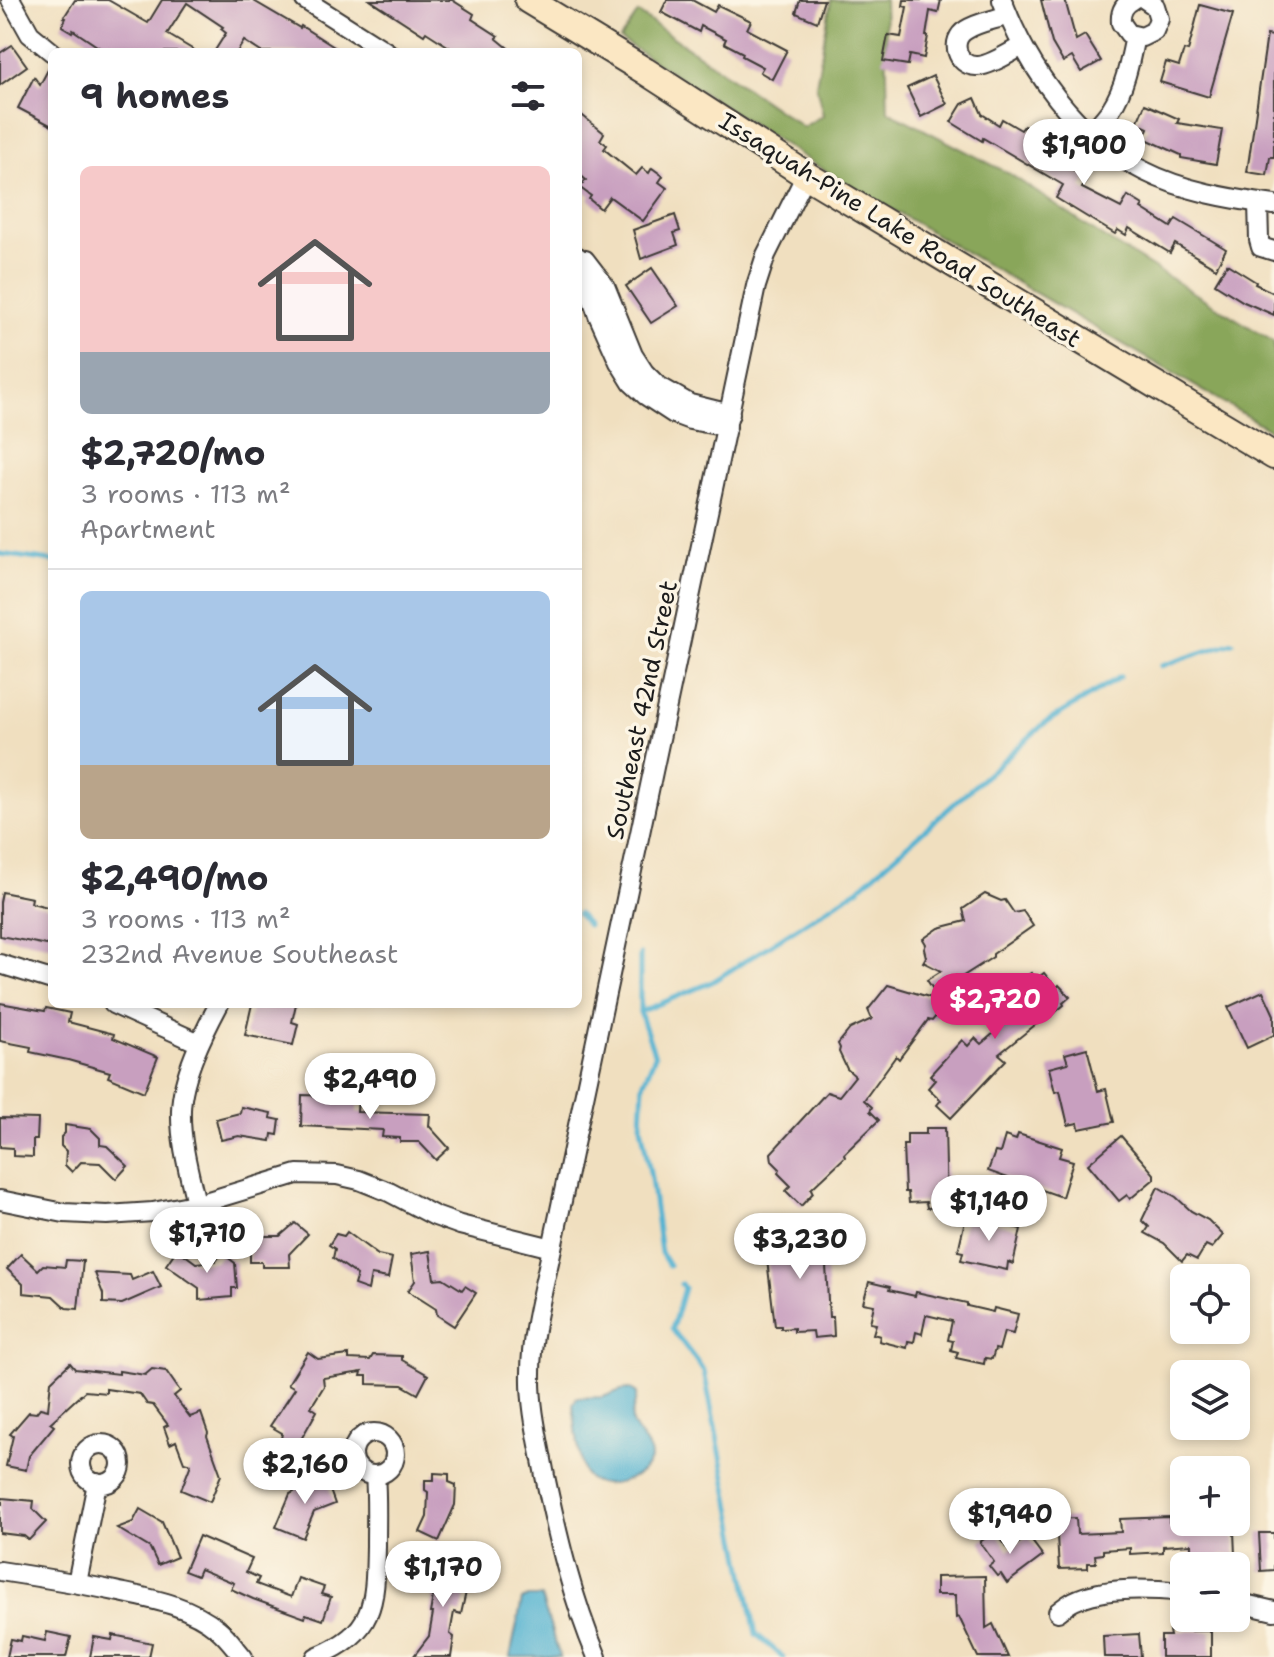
<!DOCTYPE html>
<html lang="en">
<head>
<meta charset="utf-8">
<style>
	:root { --surface:#fff; --page:#f2f2f3; --text:#2b2b33; --muted:#7c7c81; --line:#e1e1e2; --accent:#db2777 }
	body { margin:0; font-family:"Shantell Sans",sans-serif; background:var(--page); color:var(--text); height:100vh; display:flex; flex-direction:column; font-size:30px; white-space:nowrap }
	* { box-sizing:border-box; margin:0 }
	p { font-size:26px; color:var(--muted) }
	.icon { flex:none; width:44px; height:44px; fill:none; stroke:currentColor; stroke-width:2; stroke-linecap:round; stroke-linejoin:round }
	.map { position:relative; flex:1; overflow:hidden }
	.side { position:absolute; left:48px; top:48px; width:534px; height:960px; display:flex; flex-direction:column; background:var(--surface); border-radius:12px; box-shadow:0 4px 12px #0003 }
	.side>* { flex:none }
	.controls { position:absolute; left:1170px; top:1264px; display:grid; gap:16px }
	.controls a { display:grid; place-items:center; width:80px; height:80px; border-radius:12px; background:var(--surface); box-shadow:0 4px 12px #0003; font-size:40px }
	.price { position:absolute; translate:-50% -68px; padding:0 18px; border-radius:28px; background:#fff; color:#222; font-size:26px; line-height:52px; filter:drop-shadow(0 2px 4px #0008) }
	.price::after { content:''; position:absolute; left:50%; top:48px; width:24px; height:18px; margin-left:-12px; background:inherit; clip-path:polygon(0 0,100% 0,50% 100%) }
	.price.selected { background:var(--accent); color:#fff }
	ul { padding:0; list-style:none }
	li { display:grid; align-content:center; gap:16px; height:424px; padding:0 32px }
	li+li { border-top:2px solid var(--line) }
	li span { display:grid; place-items:center; height:248px; border-radius:12px; color:#555 }
	li>.icon { margin-inline-start:auto }
	span .icon { width:144px; height:144px; fill:#fffc; stroke-width:1 }
	li b { font-size:34px }
	h2 { display:flex; justify-content:space-between; align-items:center; height:96px; padding:0 32px; font-size:34px }
	.map>svg:first-child { display:block }
	.forest { fill:#89a65a; stroke:#52613b; stroke-width:2 }
	.water { fill:#53b2d1; stroke:#386776; stroke-width:2 }
	.lines { fill:none; stroke-linecap:round; stroke-linejoin:round }
	.stream { stroke:#53b2d1; stroke-width:5 }
	.building { fill:#c89fbf }
	.street-casing { stroke:#3c3934; stroke-width:22 }
	.secondary-casing { stroke:#3c3934; stroke-width:30 }
	.street { stroke:#fff; stroke-width:18 }
	.secondary { stroke:#fbe7c3; stroke-width:26 }
	.labels { text-anchor:middle; stroke-width:7; stroke-linejoin:round; paint-order:stroke }
	.street-label { font-size:24px; fill:#1c1c1c; stroke:#fcf5e5 }
</style>
</head>
<body>
<div class="map">
<svg width="1274" height="1657" viewBox="0 0 1274 1657">
	<rect width="100%" height="100%" fill="#fcf5e5"/>
	<filter id="ink" filterUnits="userSpaceOnUse"><feTurbulence type="fractalNoise" baseFrequency=".0125" numOctaves="2"/><feDisplacementMap in="SourceGraphic" scale="16" xChannelSelector="R" yChannelSelector="G"/><feConvolveMatrix kernelMatrix="1 2 1 2 8 2 1 2 1" color-interpolation-filters="sRGB"/></filter>
	<filter id="wash" filterUnits="userSpaceOnUse"><feTurbulence type="fractalNoise" baseFrequency=".006" numOctaves="4" result="noise"/><feDisplacementMap in="SourceGraphic" scale="32" xChannelSelector="R" yChannelSelector="G"/><feGaussianBlur stdDeviation="1.8" result="paint"/><feColorMatrix in="noise" values="0 0 0 0 0 0 0 0 0 0 0 0 0 0 0 0 0 1.4 0 .05"/><feComposite in="paint" operator="in"/></filter>
	<g filter="url(#wash)">
		<rect width="100%" height="100%" fill="#f0dfbf"/>
		<path class="forest" d="M831 0H885L888 111 1010 174 1097 233 1274 342V432L816 165 620 39 638 13 803 127 823 115 816 85Z"/>
		<g class="water">
			<path d="M631 1389 637 1393C636 1402 630 1414 632 1423 636 1434 650 1444 651 1455 651 1476 602 1496 586 1476 579 1468 575 1418 573 1404L577 1398 603 1397 621 1390Z"/>
			<path d="M528 1597H541L560 1657H510L522 1600Z"/>
		</g>
		<g class="lines">
			<g class="stream">
				<path d="M0 554 52 561"/>
				<path d="M1161 666 1233 642"/>
				<path d="M578 914 588 925"/>
				<path d="M640 955V1012L655 1056 643 1084 641 1126 651 1178 661 1253 669 1266"/>
				<path d="M640 1012 712 982 858 889 1045 723 1120 677"/>
				<path d="M681 1284 684 1288 672 1329 704 1371 756 1634 783 1657"/>
			</g>
		</g>
		<g id="blocks">
			<g class="building">
				<path d="M75 0H108L148 23 162 0H252L300 28 301 26 342 52H261L244 41 237 52H214L226 33 221 29 223 27 187 3 167 34 197 52H106L73 30 72 32 62 26 66 18 64 17Z"/>
				<path d="M370 0H452L474 14 472 19 498 36 496 38 513 52H457L426 32 424 35Z"/>
				<path d="M667 0H692L714 12 718 5 751 21 747 29 787 50 772 79 760 72 763 67 742 56 743 53 724 43 726 39 701 26 699 32 661 12Z"/>
				<path d="M800 0H824L817 22 796 13Z"/>
				<path d="M904 0H941L938 13 930 11 926 36H928L924 58 910 55 908 65 883 61 888 35 901 37 907 7 903 6Z"/>
				<path d="M1041 0H1065L1076 40 1085 35 1101 61 1081 72 1072 57 1063 62 1052 43Z"/>
				<path d="M1200 5 1233 14 1209 97 1160 82 1166 62 1179 66 1184 50 1188 51Z"/>
				<path d="M1267 35 1274 36V157H1270L1267 175 1247 172Z"/>
				<path d="M12 45 27 66 0 85V53Z"/>
				<path d="M51 64H52V126L18 108 34 77 40 85Z"/>
				<path d="M933 76 947 104 921 117 907 88Z"/>
				<path d="M975 98 982 114 999 125 1002 119 1021 130 1024 126 1037 133 1036 136 1071 160 1067 166 1087 178 1082 188 1121 208 1128 196 1143 205 1141 208 1171 227 1176 219 1226 249 1216 268 1175 244 1170 253 1129 228 1126 235 1118 230 1115 234 1056 198 1063 185 983 138 982 141 951 122 962 104Z"/>
				<path d="M1145 104 1179 119 1177 123 1222 130 1216 164 1181 158V155L1144 138 1148 128 1137 123Z"/>
				<path d="M578 112 604 133 600 140 607 145 604 149 636 175 642 168 649 173 652 168 663 176 659 182 667 188 643 221 610 197 601 209 589 199 591 196 579 187 586 180 578 173Z"/>
				<path d="M675 215 680 231 674 233 678 245 641 259 633 230Z"/>
				<path d="M1227 264 1256 282 1255 284 1274 293V315L1244 302 1215 284Z"/>
				<path d="M652 268 678 306 651 323 626 286Z"/>
				<path d="M2 892 32 898 31 903 52 908V946L0 936V902Z"/>
				<path d="M985 894 1001 901 1005 900 1014 913 1023 911 1033 926 993 954V957L954 982 955 987 939 998 927 980 941 971 923 962 926 957 924 949 926 944 923 939 939 928 966 921 963 909Z"/>
				<path d="M1031 973 1036 979 1044 973 1056 988 1059 985 1070 997 1063 1003 1064 1005 1047 1019 1045 1017 999 1054 1006 1060 951 1118 937 1105 941 1100 928 1088 935 1080 930 1075 962 1040 968 1046 975 1038 981 1044 1001 1027 989 1012 998 1006 995 1002Z"/>
				<path d="M888 985 929 997 943 1008 932 1021 928 1020 899 1059 896 1056 864 1100 872 1107 870 1111 879 1120 844 1154 845 1157 811 1189 813 1193 801 1206 786 1191 791 1186 778 1173 780 1169 772 1161 771 1153 827 1092 839 1096 855 1076 847 1069 839 1052 840 1048 838 1044 850 1029 872 1019 868 1010Z"/>
				<path d="M1263 991 1274 1015V1035L1247 1048 1228 1007Z"/>
				<path d="M0 1003 45 1011 46 1008 70 1013 68 1022 114 1034 113 1038 158 1057 144 1092 108 1077 110 1072 68 1060 30 1052 31 1047 0 1041Z"/>
				<path d="M252 1004H296L292 1022 298 1024 293 1045 245 1035Z"/>
				<path d="M1087 1048 1098 1091 1106 1089 1114 1122 1079 1129 1078 1123 1068 1125 1060 1091 1055 1092 1049 1068 1068 1063 1065 1054Z"/>
				<path d="M302 1095 358 1097 357 1112 430 1114 429 1126 449 1148 436 1160 419 1142H400V1138L382 1137 383 1130 301 1126Z"/>
				<path d="M241 1107 271 1113 270 1118 280 1120 278 1135 272 1134 271 1141 239 1136 221 1140 216 1119 240 1113Z"/>
				<path d="M0 1118 38 1119 37 1140H33V1157L13 1156V1148L0 1147Z"/>
				<path d="M65 1125 91 1129 100 1138V1145L107 1146 128 1166 116 1179 100 1163 81 1162 72 1172 65 1165 66 1151 61 1146V1137L65 1133Z"/>
				<path d="M926 1128H945L947 1207 927 1208 926 1202 909 1203 908 1192H905L903 1145H907V1134H926Z"/>
				<path d="M1018 1134 1062 1148 1059 1157 1073 1161 1062 1197 988 1171 995 1152 1000 1153 1005 1136 1016 1140Z"/>
				<path d="M1121 1136 1154 1174V1179L1130 1199 1127 1195 1119 1201 1088 1164Z"/>
				<path d="M1158 1187 1176 1197 1191 1211 1208 1220 1223 1235 1212 1248 1206 1245 1197 1260 1187 1255 1182 1261 1164 1243 1145 1233 1149 1227 1142 1220Z"/>
				<path d="M966 1216 1021 1229 1013 1264 1008 1262 1007 1270 961 1260 963 1252 958 1251Z"/>
				<path d="M820 1221 822 1266H826L829 1317H833L834 1336 814 1338 813 1331 794 1332V1328L781 1329V1326H775L765 1243 772 1242V1236H781V1229L799 1228 798 1223Z"/>
				<path d="M295 1223 308 1234 289 1254 290 1267H262V1262H250V1236H280Z"/>
				<path d="M347 1232 378 1255 392 1258 388 1278 371 1275 368 1290 354 1285 357 1275 333 1258 335 1249 329 1245 336 1234 344 1236Z"/>
				<path d="M177 1249 196 1263 216 1261 222 1253 235 1263 237 1288H232V1297L199 1300V1288L166 1265Z"/>
				<path d="M430 1251 434 1279 443 1278 462 1290 465 1286 476 1293 454 1326 437 1315 436 1309 408 1291 415 1281 411 1254Z"/>
				<path d="M21 1254 38 1270 43 1265 65 1267 66 1260 83 1261 78 1309 66 1308 53 1296 23 1293V1284L7 1269Z"/>
				<path d="M153 1271 161 1287 122 1304 103 1303V1294L95 1273 130 1275 132 1280Z"/>
				<path d="M869 1282 890 1287 889 1290 915 1296 916 1292 967 1303V1306L993 1312 994 1308 1018 1314 1013 1334 1004 1332 999 1350 995 1349 992 1359 985 1358 984 1364 956 1358 958 1352 951 1350 953 1341 948 1340 952 1321 926 1315 922 1334 916 1332 914 1342 908 1341 907 1348 879 1341 880 1336 873 1334 876 1324 870 1323 874 1305 863 1303Z"/>
				<path d="M308 1352 318 1359 349 1355V1359L370 1360 373 1355 402 1356V1360L428 1375 418 1394 402 1385 367 1384V1376H361L362 1372 323 1378 324 1386 311 1407 317 1411 300 1441 296 1461 278 1458 282 1433 270 1426 295 1388 288 1384Z"/>
				<path d="M70 1363 75 1369 119 1374V1371L145 1375 152 1369 166 1371 180 1391 174 1396 190 1417 201 1413 208 1433 207 1436 221 1475 210 1502 181 1490 191 1464 184 1462 176 1441 170 1444 164 1427 168 1425 153 1405 147 1404 140 1394 106 1389V1393L85 1391 50 1423 54 1426 29 1456 26 1470 6 1466 13 1436 10 1434 29 1412 36 1413 40 1408 48 1410 51 1381Z"/>
				<path d="M434 1473 449 1474V1482L456 1485 455 1505 439 1541 420 1532 427 1517 428 1492 425 1490V1480H434Z"/>
				<path d="M316 1478 327 1482 335 1504 314 1512 303 1538 276 1527 290 1494 294 1492 298 1484Z"/>
				<path d="M2 1498 34 1501 33 1509 46 1522 29 1540 24 1536 0 1533V1504H2Z"/>
				<path d="M140 1509 162 1522 177 1557 158 1565 150 1548 117 1528 133 1522Z"/>
				<path d="M1169 1517V1522H1209V1528L1225 1527 1226 1531H1234L1235 1555H1221V1561H1208V1557L1191 1558V1544L1163 1546V1552L1130 1554V1548L1103 1550V1554L1095 1555 1096 1563H1088V1568L1059 1569 1056 1519 1076 1518 1077 1534 1121 1532 1120 1519Z"/>
				<path d="M995 1531 1009 1550 1028 1536 1043 1556 1007 1583 1001 1574 997 1576 989 1566 994 1562 980 1542Z"/>
				<path d="M1259 1533H1274V1570L1261 1571Z"/>
				<path d="M199 1536 252 1559 246 1572 259 1578 256 1584 291 1597 298 1578 324 1587 321 1594 331 1597 323 1620 306 1614 305 1618 253 1599 231 1589 234 1583 200 1569 197 1576 184 1571Z"/>
				<path d="M448 1552 452 1579 468 1583 461 1614 454 1612 450 1634 454 1637 451 1657H413L429 1636 433 1613H430L435 1585 430 1556Z"/>
				<path d="M985 1576 986 1628 993 1624 1008 1657H978L959 1617 956 1618 955 1595H936V1577Z"/>
				<path d="M1169 1631H1211V1657H1161V1636H1170Z"/>
				<path d="M47 1632 71 1637 66 1657H7L11 1639 21 1641 22 1636 45 1641Z"/>
				<path d="M1139 1634 1141 1657H1104L1103 1636Z"/>
				<path d="M113 1635 152 1643 149 1657H90L94 1637 112 1640Z"/>
			</g>
		</g>
	</g>
	<g filter="url(#ink)">
		<use href="#blocks" fill-opacity="0" stroke="#3c3934" stroke-width="2"/>
		<g class="lines">
			<defs>
				<g id="street">
					<path d="M11 0 30 34 52 52"/>
					<path d="M305 0 387 52"/>
					<path d="M1002 0C1029 70 1076 137 1144 171 1183 191 1231 199 1274 205"/>
					<path d="M1133 0C1123 5 1120 13 1121 23L1129 34 1142 37 1154 31 1159 19 1155 6 1146 0"/>
					<path d="M1008 15C995 20 978 22 966 30 949 40 957 66 976 66 988 67 1011 52 1022 46"/>
					<path d="M1090 134C1097 126 1105 118 1111 109 1125 88 1130 61 1135 36"/>
					<path d="M1258 203 1259 240 1261 247 1274 251"/>
					<path d="M578 257 598 315 619 362 632 383 645 395 674 414 690 420 727 427"/>
					<path d="M585 260 605 286 633 355 644 372 657 385 690 404 730 414"/>
					<path d="M0 964 52 980"/>
					<path d="M113 1004 199 1043"/>
					<path d="M0 1200 64 1213 107 1215 153 1212 205 1202 297 1174 337 1175 359 1180 389 1192 435 1216 460 1225 552 1248"/>
					<path d="M196 1203C189 1173 180 1141 181 1110 182 1076 203 1034 219 1004"/>
					<circle cx="374" cy="1454" r="21"/>
					<circle cx="101" cy="1464" r="20"/>
					<path d="M0 1571C39 1577 77 1583 115 1591 152 1599 189 1605 218 1629 228 1637 235 1648 243 1657"/>
					<path d="M77 1583 97 1483"/>
					<path d="M1236 1602 1274 1611"/>
					<path d="M1058 1612C1063 1608 1068 1604 1074 1601 1105 1586 1151 1589 1184 1592"/>
					<path d="M316 1657C376 1632 375 1603 376 1545 376 1521 377 1498 375 1475"/>
					<path d="M597 1657C572 1598 558 1538 545 1476 539 1442 530 1408 531 1373 531 1331 544 1288 552 1248L756 286 766 255 806 175"/>
				</g>
				<path id="secondary" d="M528 0 645 71 806 175 1274 456"/>
			</defs>
			<use href="#street" class="street-casing"/>
			<use href="#secondary" class="secondary-casing"/>
			<use href="#street" class="street"/>
			<use href="#secondary" class="secondary"/>
		</g>
	</g>
	<g class="labels">
		<g class="street-label">
			<text transform="translate(900 230) rotate(32)" y="8">Issaquah-Pine Lake Road Southeast</text>
			<text transform="translate(642 710) rotate(-78)" y="8">Southeast 42nd Street</text>
		</g>
	</g>
</svg>
<div class="controls">
<a><svg class="icon" aria-label="locate" viewBox="0 0 24 24"><circle cx="12" cy="12" r="6"/><path d="M12 2v4M12 18v4M2 12h4M18 12h4"/></svg></a>
<a><svg class="icon" aria-label="layers" viewBox="0 0 24 24"><path d="M12 4l9 5-9 5-9-5zM3 14l9 5 9-5"/></svg></a>
<a>+</a>
<a>−</a>
</div>
<b class="price" style="left:1084px;top:187px">$1,900</b>
<b class="price selected" style="left:995px;top:1041px">$2,720</b>
<b class="price" style="left:370px;top:1121px">$2,490</b>
<b class="price" style="left:989px;top:1243px">$1,140</b>
<b class="price" style="left:207px;top:1275px">$1,710</b>
<b class="price" style="left:800px;top:1281px">$3,230</b>
<b class="price" style="left:305px;top:1506px">$2,160</b>
<b class="price" style="left:1010px;top:1556px">$1,940</b>
<b class="price" style="left:443px;top:1609px">$1,170</b>
<section class="side">
<h2>9 homes<svg class="icon" aria-label="filters" viewBox="0 0 24 24"><path d="M4 7h16M4 17h16"/><circle cx="9" cy="7" r="2"/><circle cx="15" cy="17" r="2"/></svg></h2>
<ul>
<li><span style="background:linear-gradient(#f6c9c9 75%,#9aa5b1 0)"><svg class="icon" aria-label="home" viewBox="0 0 24 24"><path d="M3 11l9-7 9 7M6 9v11h12V9"/></svg></span><div><b>$2,720/mo</b><p>3 rooms · 113 m²</p><p>Apartment</p></div></li>
<li><span style="background:linear-gradient(#a9c7e8 70%,#b9a48a 0)"><svg class="icon" aria-label="home" viewBox="0 0 24 24"><path d="M3 11l9-7 9 7M6 9v11h12V9"/></svg></span><div><b>$2,490/mo</b><p>3 rooms · 113 m²</p><p>232nd Avenue Southeast</p></div></li>
</ul>
</section>
</div>
</body>
</html>
